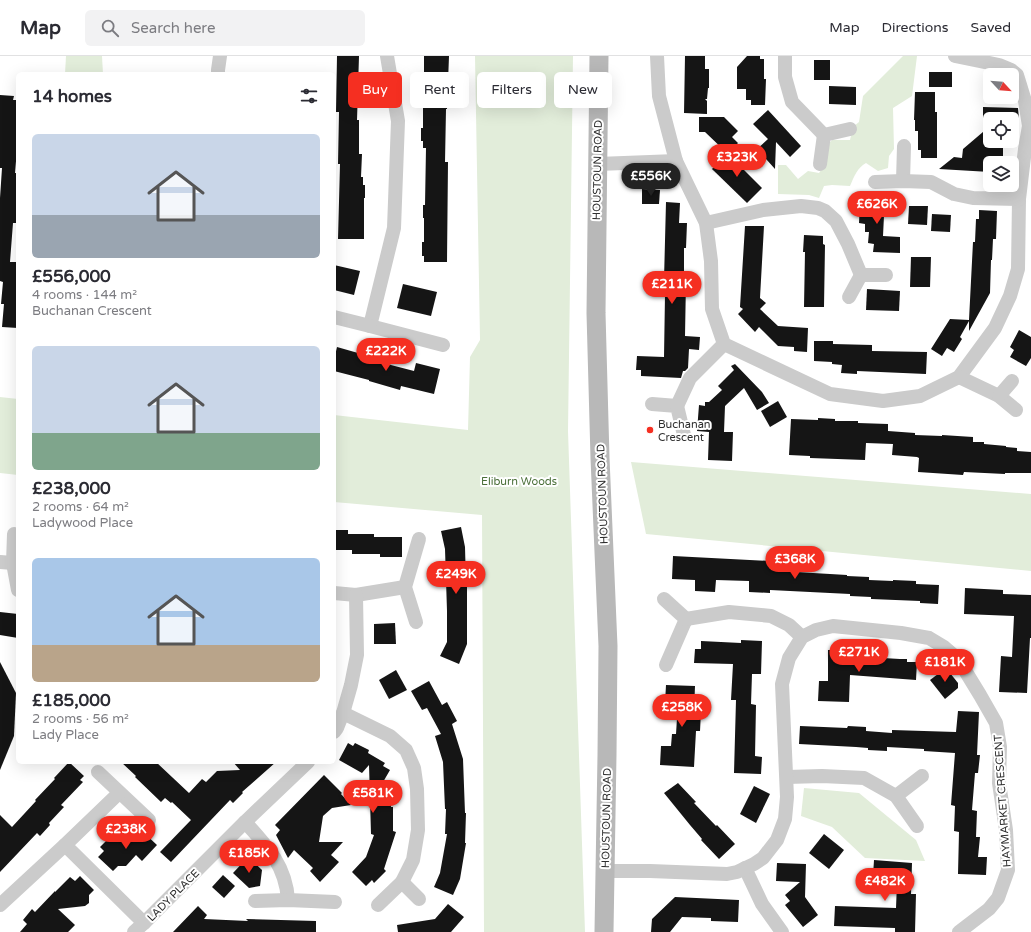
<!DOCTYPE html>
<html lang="en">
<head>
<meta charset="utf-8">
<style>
	:root { --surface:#fff; --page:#f2f2f3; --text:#2b2b33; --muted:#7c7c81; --line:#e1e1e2; --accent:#f52f21 }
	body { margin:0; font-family:"Varela Round",sans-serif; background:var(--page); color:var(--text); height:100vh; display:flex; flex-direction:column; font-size:15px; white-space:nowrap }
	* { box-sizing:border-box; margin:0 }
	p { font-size:13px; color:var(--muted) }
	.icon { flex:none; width:22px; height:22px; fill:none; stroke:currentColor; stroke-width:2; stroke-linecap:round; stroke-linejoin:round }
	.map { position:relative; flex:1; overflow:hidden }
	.side { position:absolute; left:16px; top:16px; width:320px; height:692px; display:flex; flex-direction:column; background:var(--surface); border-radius:6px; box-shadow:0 4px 16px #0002 }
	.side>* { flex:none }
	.hud { position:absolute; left:348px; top:16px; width:380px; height:36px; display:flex; gap:8px }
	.needle { width:26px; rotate:116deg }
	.tools { position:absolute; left:983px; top:12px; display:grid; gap:8px }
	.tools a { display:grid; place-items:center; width:36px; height:36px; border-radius:6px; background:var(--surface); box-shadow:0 4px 16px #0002; font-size:20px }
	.price { position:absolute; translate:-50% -34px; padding:0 9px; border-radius:14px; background:var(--accent); color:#fff; font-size:13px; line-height:26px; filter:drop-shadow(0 1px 2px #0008) }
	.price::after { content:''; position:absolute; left:50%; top:24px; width:12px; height:9px; margin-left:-6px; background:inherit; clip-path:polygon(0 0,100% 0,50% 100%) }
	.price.on { background:#222; color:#fff }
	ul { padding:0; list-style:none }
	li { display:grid; align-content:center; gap:8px; height:212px; padding:0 16px }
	li span { display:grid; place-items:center; height:124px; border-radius:6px; color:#555 }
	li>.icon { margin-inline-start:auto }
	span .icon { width:72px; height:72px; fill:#fffc; stroke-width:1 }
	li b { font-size:17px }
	h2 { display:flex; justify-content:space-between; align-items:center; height:48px; padding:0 16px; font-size:17px }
	.tag { padding:0 14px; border-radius:6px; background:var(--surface); box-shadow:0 4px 16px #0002; font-size:14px; line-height:36px }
	.tag.on { background:var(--accent); color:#fff }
	header { display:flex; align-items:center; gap:24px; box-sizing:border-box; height:56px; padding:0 20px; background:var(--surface); border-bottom:1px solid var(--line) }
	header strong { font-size:19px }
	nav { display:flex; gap:22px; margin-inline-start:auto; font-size:14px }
	.search { width:280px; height:36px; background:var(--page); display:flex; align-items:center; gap:10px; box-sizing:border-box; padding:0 14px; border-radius:6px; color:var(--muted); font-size:15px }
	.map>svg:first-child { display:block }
	.green { fill:#e2edda }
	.building { fill:#151515 }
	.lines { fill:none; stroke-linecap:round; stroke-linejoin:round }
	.street { stroke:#cbcbcb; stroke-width:14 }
	.secondary { stroke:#b8b8b8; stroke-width:19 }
	.poi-dot { fill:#f52f21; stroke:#fff; stroke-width:1.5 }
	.labels { text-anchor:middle; stroke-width:4; stroke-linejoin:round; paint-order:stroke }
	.street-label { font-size:11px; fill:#2e2e2e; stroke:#fff }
	.poi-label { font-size:11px; fill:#2e2e2e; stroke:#fff; text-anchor:start }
	.park-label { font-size:11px; fill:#496e37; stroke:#fff }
</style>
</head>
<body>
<header>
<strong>Map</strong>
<div class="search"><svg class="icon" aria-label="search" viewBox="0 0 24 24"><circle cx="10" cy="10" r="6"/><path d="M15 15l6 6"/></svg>Search here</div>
<nav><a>Map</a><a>Directions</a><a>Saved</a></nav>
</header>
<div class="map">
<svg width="1031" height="876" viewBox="0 0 1031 876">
	<rect width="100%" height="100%" fill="#fff"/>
	<g class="green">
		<path d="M66 0H102L103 18H65Z"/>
		<path d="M475 0H573L568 375 585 876H484L482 459 334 446V359L468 374 470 301 480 284Z"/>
		<path d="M903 0H917L912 40 893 52 894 93 889 100 888 112 878 115 866 107C857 112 854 121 850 130L832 129 824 130 819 142 809 139 778 138V109H786L798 123 808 115 819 117 824 110 826 90 832 84H850L853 71 859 66 863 40Z"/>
		<path d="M0 341 18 343V419L0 417Z"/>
		<path d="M631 406 1031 438V515L646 478Z"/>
		<path d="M804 732 859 737 916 784 925 805 865 802 832 771 801 760Z"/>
	</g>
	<g class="building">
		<path d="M337 0H359L357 64H359V98H362L361 121H363V129H365V142H364V183H338L340 108H338L339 56H336Z"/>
		<path d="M424 0H449L447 53H446L445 106H448L447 206H424V200H422V186H424V162H423V149H425L426 92H423V85H421V72H423V47H422V33L424 34Z"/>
		<path d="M685 0H705V13H709V32H708L707 43H705L707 45V58L684 57Z"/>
		<path d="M747 0H760V3H764V23H766L765 49H751V44H746V33H737V11Z"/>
		<rect x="814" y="4" width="16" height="20"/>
		<rect x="929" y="16" width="23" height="15"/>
		<path d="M829 30 856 31V49L829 48Z"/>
		<path d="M915 36H935V56H937V102H921V94H918V75H915V64H914Z"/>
		<path d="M0 39 14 40 13 44H18V81L15 117H18V137L16 167H13L10 206H18V272L2 271 4 248H1L3 226 0 225V142L2 112H0Z"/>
		<path d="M983 51 1018 52 1019 63H983Z"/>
		<path d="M768 54 801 90 790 101 776 86 775 113 757 93 768 83 753 68Z"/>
		<path d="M699 61H724L738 75 732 81 738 87 728 98 705 76H699Z"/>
		<path d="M990 70V85H994V90L1003 91V107H990V116L939 113 954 101 962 102 963 93Z"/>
		<path d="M727 97 762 132 747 147 712 113Z"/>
		<path d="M642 133 660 134 659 148H642Z"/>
		<path d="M867 139H885L883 180 900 181V197L873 196 874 188 868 187 869 176H865V168L859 167 860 146H867Z"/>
		<path d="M666 146 680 147 679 167H687L686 192H684V224H686L685 280 700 281 699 294 689 293 688 312 685 315H683L681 322 641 320V314H636L637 300 664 301 665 239H661L649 224H664Z"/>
		<path d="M909 150H928L927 169 908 168Z"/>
		<path d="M979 154 997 155 996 183H993L992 204H991L990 237 969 275V265L960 281 962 283 954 296 947 292 942 300 931 293 950 263 969 264 973 186H975L976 163H979Z"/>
		<path d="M932 158 951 159 950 176 931 175Z"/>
		<path d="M745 170H764L760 242 766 247 760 253 778 270 808 272 807 296 794 295V291L778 290 759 271 755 276 738 258 743 253 740 251Z"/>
		<path d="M804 179 823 180V188L825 189 824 251H804L805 196H803Z"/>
		<path d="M911 201H931L930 231H910Z"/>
		<path d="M334 209 360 215 354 239 334 234Z"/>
		<path d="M403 228 437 236 431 260 397 252Z"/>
		<path d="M867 233 900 235 899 255 866 254Z"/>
		<path d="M1019 274 1031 281V302L1026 310 1010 301 1014 294 1010 291Z"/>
		<path d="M814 285H833V288L872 289V295L927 296 926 318 857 315V318L841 317 842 309 832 308V306L814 305Z"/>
		<path d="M337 291 365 299 364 302 414 315 416 307 440 313 434 338 401 330 400 334 369 325V324L334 315V304Z"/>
		<path d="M735 308 762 336 769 347 757 354 744 332 725 350 724 376H733L732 405 708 404 709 376 697 375 699 349 705 350V346H709L722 334 718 330 734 314 731 310Z"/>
		<path d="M778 345 787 361 770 371 761 355Z"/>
		<path d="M818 362 835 363V365H858V367L888 368V375L915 377V379L942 380V379L973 381V386H984V388L1006 390V391L1017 392V395L1031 396V417H1005V418L964 416 963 419 918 416 919 402 917 401 892 399 893 388 866 387 865 404 810 402V400L789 399 791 363 818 364Z"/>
		<path d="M461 471 465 491 466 528H467V588L459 608 440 600 447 586V555L445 493 441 475Z"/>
		<path d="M334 474H348V478H374V481H402V501H380V498H352V494H334Z"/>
		<path d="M673 500 771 505V514L796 515V516L847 519V520L869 521V524L893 525V524L916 525V528L939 529 938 548 920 547V545L871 543V541L850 540V538L770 534V537L749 536V525L716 524 715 536 695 535V524L672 523Z"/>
		<path d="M965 532 1003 534V538L1031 539V582H1030L1027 637 999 636 1001 600 1012 601 1014 560 964 558Z"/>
		<path d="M0 556 18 558V582L0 579Z"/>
		<path d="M395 567 396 588H374V568Z"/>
		<path d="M741 584 762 585 761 618H752L751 648 756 649 755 700 762 701 761 718 734 717 736 644H731L733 608 694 607 695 593H701V585L741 587Z"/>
		<path d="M832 589H851L850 603 883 605V602L900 603H907V606H917L916 624 850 619 849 646 818 645 819 625H828V594H832Z"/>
		<path d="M0 606 16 637 14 680 0 714Z"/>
		<path d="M946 612 958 627V632L945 643 930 624Z"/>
		<path d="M396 614 407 634 389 643 379 624Z"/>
		<path d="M429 625 442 649 447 646 457 665 452 668 463 703 465 757H466L465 787H466L460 823 453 839 434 831 440 817 447 778H445L446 753H445L443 706 435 680 441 678 427 652 422 654 411 635Z"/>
		<path d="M666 629 695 630 694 656H701L700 675H696L694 711 660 709 661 690H671L672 678H676L678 647H665Z"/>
		<path d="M958 655 979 656 977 699H980L978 717H975L972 754 977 755 976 781H980L978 801H987L986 819 958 818 959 776 954 775 955 750 951 749 955 697 924 695V693L887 691V695L868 694V692L856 691 799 688 800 670 847 672 848 670 866 671V675L892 677V674L956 676Z"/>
		<path d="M348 687 353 690 355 687 369 694 368 697 385 707 383 710 390 714 375 740H390L391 751H393V775L396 776 384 813 386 815 374 827 372 824 366 830 352 816 366 801 374 779 371 778 369 709 362 717 339 704Z"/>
		<path d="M69 706 84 720 80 724 83 726 61 749 64 751 49 767 50 769 40 780 37 777 0 816V759L12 771 36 745 35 744 55 723 54 722Z"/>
		<path d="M121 706H156L189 737 202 723 206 726 217 715 240 714 233 706H276L242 736 243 737 233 747 230 744 171 806 160 796 191 764 172 746 171 747 165 742 161 746 135 721 136 720Z"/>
		<path d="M324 719 342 737 341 738 351 749 332 752 323 760 319 786H343L331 799 339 806 320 826 310 815 313 812 294 794 288 802 276 779 280 774 275 769Z"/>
		<path d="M678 727 696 746 694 747 716 770 717 769 735 788 719 803 701 784 702 783 690 769 664 737Z"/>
		<path d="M754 730 770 738 756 767 740 758Z"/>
		<path d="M128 773 134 780 135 779 138 781 143 776 157 789 142 805 136 799 126 810H118L113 815 98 801 104 795 100 791 110 781 115 786Z"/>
		<path d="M824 778 844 794 829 813 809 797Z"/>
		<path d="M248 801 262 814 260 830 249 832 233 817Z"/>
		<path d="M874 804 912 807 911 838H916L915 876H895V872L834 870 835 850 896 852 897 827 881 826 882 821 873 820Z"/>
		<path d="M777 807 806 808 805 841 818 859 803 871 785 849 790 845 785 839 800 826 776 825Z"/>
		<path d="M223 819 235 830 224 842 212 831Z"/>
		<path d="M80 820 94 834 89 839V847L85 850 58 853 75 869 68 876H20L27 868 23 864 32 853 35 856 55 835V836L70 821 75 825Z"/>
		<path d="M675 841 739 844 738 866 711 865V862L682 861 670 876H651L652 863Z"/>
		<path d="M448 848 464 861 451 876H398L397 869 435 863Z"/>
		<path d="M198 850 207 859 204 863 248 865 246 863 316 865V876H173Z"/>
	</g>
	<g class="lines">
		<g class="street">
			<path d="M387 0 398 65 394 172 370 270 443 289"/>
			<path d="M657 0 659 40 676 105 706 167 711 205 712 253 724 288 830 338 883 345 920 340 959 321 995 272 1010 240 1018 213 1019 143 1025 93 1029 70 1025 45 1017 19 1011 14 999 9 955 0"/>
			<path d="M785 0V21L792 46 824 79"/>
			<path d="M218 18V14L220 0"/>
			<path d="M598 108 676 105"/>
			<path d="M820 108 824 79 850 73"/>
			<path d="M903 125 904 90"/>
			<path d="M875 126 903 125 931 126 954 138 973 142 1019 143"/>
			<path d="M706 167 763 154 801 150 818 152 825 155 836 165 848 188 861 219H886"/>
			<path d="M849 241 861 219"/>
			<path d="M334 261 370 270"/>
			<path d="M959 321 999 340 1016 354"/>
			<path d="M999 340 1012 325"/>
			<path d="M652 348 677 350 684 379"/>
			<path d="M677 350 690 322 724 288"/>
			<path d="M14 478 13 507 18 534"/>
			<path d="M0 506 13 507"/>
			<path d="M334 537 356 539 405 531"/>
			<path d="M664 543 686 563 666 609"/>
			<path d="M686 563 729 556 771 560 789 569 802 581"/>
			<path d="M416 566 405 531 419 483"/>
			<path d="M343 657 390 680 406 694 414 712 417 733 418 774 413 804 402 826 378 849"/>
			<path d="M334 676 337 672 343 657 351 629 357 599 356 539"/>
			<path d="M98 716 149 764"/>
			<path d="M787 721 822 720 864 722 896 740 917 770"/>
			<path d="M896 740 922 720"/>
			<path d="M245 766C267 790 286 810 288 844"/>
			<path d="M65 789 144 867"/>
			<path d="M745 812 762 848 782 876"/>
			<path d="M605 815H650L727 818 737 816 754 808 763 802 777 784 785 763 787 741 782 628 789 602 802 581 816 574 833 570 901 577 929 582 944 591 958 603 980 639 996 667 1000 691 999 727 1006 774 1008 814 998 842 989 853 959 876"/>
			<path d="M402 826 419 843"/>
			<path d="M255 845 288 844 335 846"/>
			<path d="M0 849 65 789 119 737"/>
			<path d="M134 876 144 867 245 766 308 706"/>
		</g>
		<path class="secondary" d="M599 0 596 257 600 402 608 590 607 699 604 876"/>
	</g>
	<circle class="poi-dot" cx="650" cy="374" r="4"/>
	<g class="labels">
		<g class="street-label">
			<text transform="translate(597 114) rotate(-89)" y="4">HOUSTOUN ROAD</text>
			<text transform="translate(602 438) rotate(-92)" y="4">HOUSTOUN ROAD</text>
			<text transform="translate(1002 745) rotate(-94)" y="4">HAYMARKET CRESCENT</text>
			<text transform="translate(606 762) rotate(-89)" y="4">HOUSTOUN ROAD</text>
			<text transform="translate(173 839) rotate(-45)" y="4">LADY PLACE</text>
		</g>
		<g class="poi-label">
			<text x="658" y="372">Buchanan<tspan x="658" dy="13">Crescent</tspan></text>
		</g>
		<g class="park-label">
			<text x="519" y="429">Eliburn Woods</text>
		</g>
	</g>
</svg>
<div class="tools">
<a><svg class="needle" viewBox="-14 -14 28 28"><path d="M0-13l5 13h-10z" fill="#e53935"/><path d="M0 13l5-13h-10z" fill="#7c7c81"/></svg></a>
<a><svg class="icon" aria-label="locate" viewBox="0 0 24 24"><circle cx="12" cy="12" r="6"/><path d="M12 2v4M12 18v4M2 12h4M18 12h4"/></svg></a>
<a><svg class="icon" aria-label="layers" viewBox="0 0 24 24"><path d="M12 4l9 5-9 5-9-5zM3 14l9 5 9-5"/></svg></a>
</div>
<b class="price" style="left:737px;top:122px">£323K</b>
<b class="price on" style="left:651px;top:141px">£556K</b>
<b class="price" style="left:877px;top:169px">£626K</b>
<b class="price" style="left:672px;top:249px">£211K</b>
<b class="price" style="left:386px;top:316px">£222K</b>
<b class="price" style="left:795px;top:524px">£368K</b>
<b class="price" style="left:456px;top:539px">£249K</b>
<b class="price" style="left:859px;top:617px">£271K</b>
<b class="price" style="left:945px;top:627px">£181K</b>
<b class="price" style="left:682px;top:672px">£258K</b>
<b class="price" style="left:373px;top:758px">£581K</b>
<b class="price" style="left:126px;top:794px">£238K</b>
<b class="price" style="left:249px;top:818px">£185K</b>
<b class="price" style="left:885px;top:846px">£482K</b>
<div class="hud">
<a class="tag on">Buy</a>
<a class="tag">Rent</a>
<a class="tag">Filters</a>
<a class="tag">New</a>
</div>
<section class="side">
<h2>14 homes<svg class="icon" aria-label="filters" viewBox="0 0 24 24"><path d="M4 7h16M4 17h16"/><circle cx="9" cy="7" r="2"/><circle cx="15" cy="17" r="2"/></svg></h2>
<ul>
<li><span style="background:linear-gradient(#c9d6e8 65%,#9aa5b1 0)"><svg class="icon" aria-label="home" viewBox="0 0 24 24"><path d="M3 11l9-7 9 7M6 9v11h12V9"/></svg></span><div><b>£556,000</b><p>4 rooms · 144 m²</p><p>Buchanan Crescent</p></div></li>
<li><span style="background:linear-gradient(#c9d6e8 70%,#7fa58c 0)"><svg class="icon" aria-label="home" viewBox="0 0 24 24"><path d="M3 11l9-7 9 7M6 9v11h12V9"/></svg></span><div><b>£238,000</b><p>2 rooms · 64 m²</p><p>Ladywood Place</p></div></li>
<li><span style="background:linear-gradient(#a9c7e8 70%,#b9a48a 0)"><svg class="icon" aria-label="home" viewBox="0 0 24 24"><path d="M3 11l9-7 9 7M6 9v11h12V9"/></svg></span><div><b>£185,000</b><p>2 rooms · 56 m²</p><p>Lady Place</p></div></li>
</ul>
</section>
</div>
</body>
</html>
